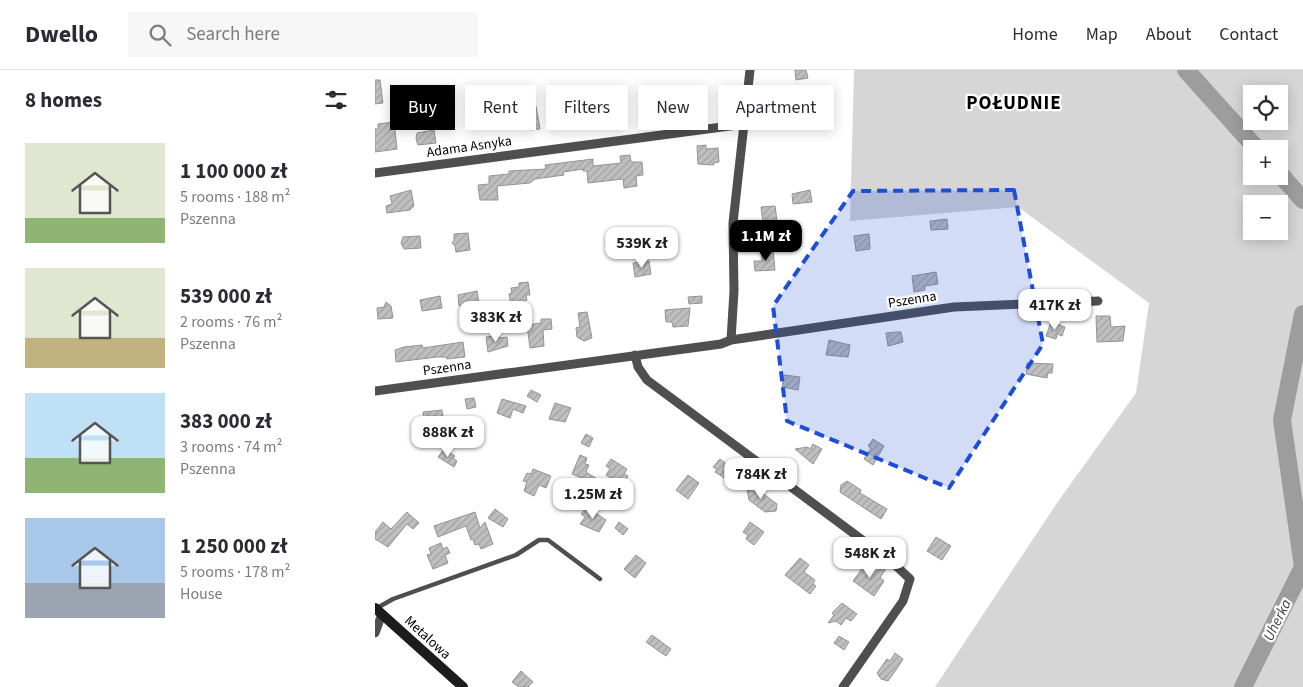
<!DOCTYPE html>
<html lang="en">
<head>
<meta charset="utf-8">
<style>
	:root { --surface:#fff; --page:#f7f7f7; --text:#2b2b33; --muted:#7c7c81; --line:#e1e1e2; --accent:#000 }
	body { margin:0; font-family:"Source Sans 3",sans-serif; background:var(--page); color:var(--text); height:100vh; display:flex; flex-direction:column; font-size:19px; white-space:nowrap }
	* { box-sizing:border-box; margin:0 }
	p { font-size:16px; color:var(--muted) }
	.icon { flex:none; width:28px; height:28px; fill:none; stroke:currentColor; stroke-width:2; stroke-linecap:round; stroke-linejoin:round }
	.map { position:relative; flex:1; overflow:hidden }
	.panel { display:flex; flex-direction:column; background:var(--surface); width:375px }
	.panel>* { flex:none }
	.hud { position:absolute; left:15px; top:15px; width:475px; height:45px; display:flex; gap:10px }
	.buttons { position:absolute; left:868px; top:15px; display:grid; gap:10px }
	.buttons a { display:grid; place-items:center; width:45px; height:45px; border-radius:0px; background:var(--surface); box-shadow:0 2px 12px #0003; font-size:25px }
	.price { position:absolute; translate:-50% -42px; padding:0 11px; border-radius:10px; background:#fff; color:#222; font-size:16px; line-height:32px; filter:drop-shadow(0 1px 2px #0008) }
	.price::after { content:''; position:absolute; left:50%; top:30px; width:15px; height:11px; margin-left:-8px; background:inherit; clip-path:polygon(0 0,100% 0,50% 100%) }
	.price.on { background:var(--accent); color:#fff }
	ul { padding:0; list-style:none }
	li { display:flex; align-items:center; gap:15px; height:125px; padding:0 25px }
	li span { display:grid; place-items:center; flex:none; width:140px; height:100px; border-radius:0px; color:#555 }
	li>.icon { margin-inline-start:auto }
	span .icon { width:60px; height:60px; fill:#fffc; stroke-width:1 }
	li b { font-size:21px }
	h2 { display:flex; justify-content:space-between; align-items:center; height:60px; padding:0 25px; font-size:21px }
	.chip { padding:0 18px; border-radius:0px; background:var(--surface); box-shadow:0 2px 12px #0003; font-size:18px; line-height:45px }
	.chip.on { background:var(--accent); color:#fff }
	header { display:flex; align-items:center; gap:30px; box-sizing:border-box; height:70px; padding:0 25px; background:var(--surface); border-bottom:1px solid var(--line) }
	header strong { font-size:24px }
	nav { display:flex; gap:28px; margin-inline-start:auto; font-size:18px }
	.search { width:350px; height:45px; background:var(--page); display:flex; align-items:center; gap:12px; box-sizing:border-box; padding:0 18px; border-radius:0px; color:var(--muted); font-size:19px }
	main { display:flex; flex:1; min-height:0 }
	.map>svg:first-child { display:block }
	.grass { fill:#d6d6d6; fill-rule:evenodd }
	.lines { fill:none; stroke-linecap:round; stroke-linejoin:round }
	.river { stroke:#9d9d9d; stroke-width:18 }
	.building { fill:url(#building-hatch); stroke:#939393 }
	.lane { stroke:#4f4f4f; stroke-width:4.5 }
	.street { stroke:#4f4f4f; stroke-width:9 }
	.secondary { stroke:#1c1c1c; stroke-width:10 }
	.marked { fill:#1d4ed8; fill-opacity:0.2; stroke:#1d4ed8; stroke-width:4; stroke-dasharray:10 6; stroke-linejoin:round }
	.labels { text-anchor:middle; stroke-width:4.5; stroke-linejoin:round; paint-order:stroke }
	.street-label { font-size:14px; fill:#000; stroke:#fff }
	.water-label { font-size:15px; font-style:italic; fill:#3e3e3e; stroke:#fff }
	.district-label { font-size:19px; font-weight:bold; letter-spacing:1px; fill:#000; stroke:#fff }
</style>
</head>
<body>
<header>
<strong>Dwello</strong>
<div class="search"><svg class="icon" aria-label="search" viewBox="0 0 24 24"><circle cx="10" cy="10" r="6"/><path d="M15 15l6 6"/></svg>Search here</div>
<nav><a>Home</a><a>Map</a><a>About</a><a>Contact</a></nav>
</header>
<main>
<section class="panel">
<h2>8 homes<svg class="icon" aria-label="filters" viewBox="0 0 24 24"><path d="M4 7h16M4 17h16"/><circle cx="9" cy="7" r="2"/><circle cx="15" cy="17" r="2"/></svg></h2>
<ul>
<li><span style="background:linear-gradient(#dfe7d0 75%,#8fb573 0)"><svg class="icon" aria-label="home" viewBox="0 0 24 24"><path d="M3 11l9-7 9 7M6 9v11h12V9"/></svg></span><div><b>1 100 000 zł</b><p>5 rooms · 188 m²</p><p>Pszenna</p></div></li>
<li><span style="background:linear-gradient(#dfe7d0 70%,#c2b280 0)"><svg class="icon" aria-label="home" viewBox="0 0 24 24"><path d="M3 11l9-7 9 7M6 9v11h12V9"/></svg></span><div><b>539 000 zł</b><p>2 rooms · 76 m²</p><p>Pszenna</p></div></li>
<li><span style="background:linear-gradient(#bfe0f5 65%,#8fb573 0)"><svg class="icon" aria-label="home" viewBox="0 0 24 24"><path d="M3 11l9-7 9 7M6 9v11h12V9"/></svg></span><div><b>383 000 zł</b><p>3 rooms · 74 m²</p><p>Pszenna</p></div></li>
<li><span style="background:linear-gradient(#a9c7e8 65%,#9aa5b1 0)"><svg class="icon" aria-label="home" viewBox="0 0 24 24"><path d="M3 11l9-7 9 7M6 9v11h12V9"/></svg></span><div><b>1 250 000 zł</b><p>5 rooms · 178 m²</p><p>House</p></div></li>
</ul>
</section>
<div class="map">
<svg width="928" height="617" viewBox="0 0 928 617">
	<defs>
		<pattern id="building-hatch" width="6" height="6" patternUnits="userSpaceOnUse" patternTransform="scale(1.25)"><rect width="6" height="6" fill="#bfbfbf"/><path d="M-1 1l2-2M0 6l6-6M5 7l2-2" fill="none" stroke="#a2a2a2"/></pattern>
	</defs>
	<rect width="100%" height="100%" fill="#fff"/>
	<path class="grass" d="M479 0H928V617H560L682 433 761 323 774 233 643 137 475 151ZM876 24H904V51H876ZM875 71 882 79H904V103L927 129 904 104V106H876V79H881ZM876 134H904V161H876Z"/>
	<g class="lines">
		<g class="river">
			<path d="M811 0 882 79"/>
			<path d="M904 103 928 130"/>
			<path d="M868 617 928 497 907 350 928 244"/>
		</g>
	</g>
	<g class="building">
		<path d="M420 0H431L433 8 421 10Z"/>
		<path d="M0 10H5L8 33 0 34Z"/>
		<path d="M201 28 205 57 196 59 195 50 179 52 178 39 190 38 188 29Z"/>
		<path d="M161 36 165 59 155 60V54L144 56 141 51 143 49 142 41Z"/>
		<path d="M19 52 22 79 0 82V59H3V54Z"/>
		<path d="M59 60 61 73 43 75 41 69 42 63Z"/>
		<path d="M331 75V79L343 78 344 92 338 93 339 95 323 94 322 76Z"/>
		<path d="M255 85 256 92H267L268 105 261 106 262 116 249 118 248 109 213 113 212 101H208V99L188 102 189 105 160 109 155 113 122 116 123 130H105L103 115 114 114V106L134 104V101L171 99 170 95 218 89V96L246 93 245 86Z"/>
		<path d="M36 120 39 136 35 140 12 143 11 136 17 134 15 126Z"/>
		<path d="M435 120 437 132 418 134 417 124Z"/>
		<path d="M400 136 402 150 388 152 386 137Z"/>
		<path d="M572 149 573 159 556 160 555 151Z"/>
		<path d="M93 163 95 180 81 182 80 176 77 173 79 170V164Z"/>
		<path d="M494 164 495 179 481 181 479 166Z"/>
		<path d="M45 166 46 178 29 179 26 173 28 167Z"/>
		<path d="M398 180 400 200 380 201 379 191H387L386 181Z"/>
		<path d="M274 191 276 204 260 207 258 193Z"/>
		<path d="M561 202 563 214 550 216V220L539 222 537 206Z"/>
		<path d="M153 212 155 225H151L152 230 136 235 134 224 137 223 136 218 144 217V213Z"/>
		<path d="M102 221 104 233 84 236 83 225Z"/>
		<path d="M65 226 67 238 47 241 45 230Z"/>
		<path d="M327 226V233L314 234 313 227Z"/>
		<path d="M11 232 16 236 18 248 3 249 2 238 9 237Z"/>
		<path d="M315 238 313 256 298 257 297 252H291L290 240Z"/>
		<path d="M212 242 217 268 209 271 202 267 201 258 205 257 203 243Z"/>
		<path d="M721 246H735L736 257 750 256 748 271 722 272Z"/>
		<path d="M166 249H176L177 259 168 260 169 276 155 278 152 255 166 253Z"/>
		<path d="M676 252 690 257 687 266 682 264 681 269 671 266Z"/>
		<path d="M521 262H526L528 272 513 276 511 263Z"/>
		<path d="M124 265V268L132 267 133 276 113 282 111 267Z"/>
		<path d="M454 270 475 275 473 287 451 285Z"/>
		<path d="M88 272 90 287 72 289 71 287H62L21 292 20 280 29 277 47 275 48 278Z"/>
		<path d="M652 293 678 294 677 303H673L672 308 651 304Z"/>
		<path d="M409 305 425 307 423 320 407 317Z"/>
		<path d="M156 320 166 325 162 332 152 326Z"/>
		<path d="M99 328 101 337 92 339 90 329Z"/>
		<path d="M127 329 151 336 148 343 138 339 135 348 122 343Z"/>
		<path d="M180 333 196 338 190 352 174 349Z"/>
		<path d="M67 340 68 347 76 350 49 354 48 342Z"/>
		<path d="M211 364 218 368 214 377 206 373Z"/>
		<path d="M498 369 509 376 498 395 489 389 496 378 493 376Z"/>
		<path d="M438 374 447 379 438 394 420 379 433 377 435 379Z"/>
		<path d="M69 379 80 386 78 388 82 391 79 397 63 387Z"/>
		<path d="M205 385 212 388 210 394 214 395 211 402 224 410 222 414 197 404Z"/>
		<path d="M236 389 252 399 249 404 253 406 248 416 231 405 235 399 231 396Z"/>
		<path d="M345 389 358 399 351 409 340 402 342 399 338 397Z"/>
		<path d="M158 399 176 406 171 418 164 415 159 426 149 421 152 412 148 411 152 403 156 404Z"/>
		<path d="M313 405 324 413 313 429 301 420Z"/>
		<path d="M208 409 227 420 223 426 204 415Z"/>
		<path d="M472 411 486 420 485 423 512 439 506 449 465 422 466 415Z"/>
		<path d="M378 416 402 434 401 441 390 442 374 430 372 419Z"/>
		<path d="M212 437 231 450 224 462 205 454 210 447 206 444Z"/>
		<path d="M120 439 133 449 128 457 113 448Z"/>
		<path d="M32 442 44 453 38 459 32 454 13 477 0 469V462L8 452 16 459Z"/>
		<path d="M100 442 105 458 110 452 118 474 106 479 104 474 100 475 98 469 96 470 91 456 63 467 59 456Z"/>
		<path d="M244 452 253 459 248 465 240 458Z"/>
		<path d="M375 452 389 462 379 475 371 469 373 465 368 462Z"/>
		<path d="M561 467 576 476 567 490 552 481Z"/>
		<path d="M66 473 68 479 72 477 75 483 70 485 73 493 58 499 52 485 56 484 54 478Z"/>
		<path d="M261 485 271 493 260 508 249 499Z"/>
		<path d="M425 488 434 495 429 502 440 510 438 514 441 516 435 524 410 505Z"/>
		<path d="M501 493 510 500 505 508 509 511 499 526 478 511 489 496 496 500Z"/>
		<path d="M467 533 482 544 476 551 471 548 466 555 461 551 453 553 459 545 457 543Z"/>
		<path d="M277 565 296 579 291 586 271 572Z"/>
		<path d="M464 566 474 572 469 580 459 573Z"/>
		<path d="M520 583 528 589 523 597 513 611 506 609 502 603 512 589 515 591Z"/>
		<path d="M146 601 158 612 153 617H144L137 612Z"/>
	</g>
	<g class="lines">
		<path class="lane" d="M2 538 18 529 141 485 164 470H173L225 509"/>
		<g class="street">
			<path d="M0 103 370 54"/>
			<path d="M356 270 359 221 358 153 375 0"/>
			<path d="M260 285 263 297 272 310 517 492 535 509 528 531 468 617"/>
			<path d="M0 321 346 274 356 270 579 237 723 231"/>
			<path d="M0 563 7 544"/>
		</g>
		<path class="secondary" d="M0 538 88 617"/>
	</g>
	<path class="marked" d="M639 120 668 274 574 418 412 351 398 236 478 121Z"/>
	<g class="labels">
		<g class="street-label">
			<text transform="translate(94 76) rotate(-8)" y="5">Adama Asnyka</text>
			<text transform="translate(537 229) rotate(-9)" y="5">Pszenna</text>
			<text transform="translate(72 297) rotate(-8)" y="5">Pszenna</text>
			<text transform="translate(53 567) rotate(42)" y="5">Metalowa</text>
		</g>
		<g class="water-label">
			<text transform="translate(902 550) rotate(-64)" y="5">Uherka</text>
		</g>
		<g class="district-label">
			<text x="639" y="39">POŁUDNIE</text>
		</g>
	</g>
</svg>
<div class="buttons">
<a><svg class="icon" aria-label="locate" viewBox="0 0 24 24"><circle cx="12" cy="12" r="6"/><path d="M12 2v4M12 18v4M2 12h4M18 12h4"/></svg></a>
<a>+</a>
<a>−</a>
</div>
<b class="price on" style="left:391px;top:192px">1.1M zł</b>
<b class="price" style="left:267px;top:199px">539K zł</b>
<b class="price" style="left:680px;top:261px">417K zł</b>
<b class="price" style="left:121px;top:273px">383K zł</b>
<b class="price" style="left:73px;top:388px">888K zł</b>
<b class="price" style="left:386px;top:430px">784K zł</b>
<b class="price" style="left:218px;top:450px">1.25M zł</b>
<b class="price" style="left:495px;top:509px">548K zł</b>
<div class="hud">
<a class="chip on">Buy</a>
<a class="chip">Rent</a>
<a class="chip">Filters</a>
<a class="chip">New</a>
<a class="chip">Apartment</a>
</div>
</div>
</main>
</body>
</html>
